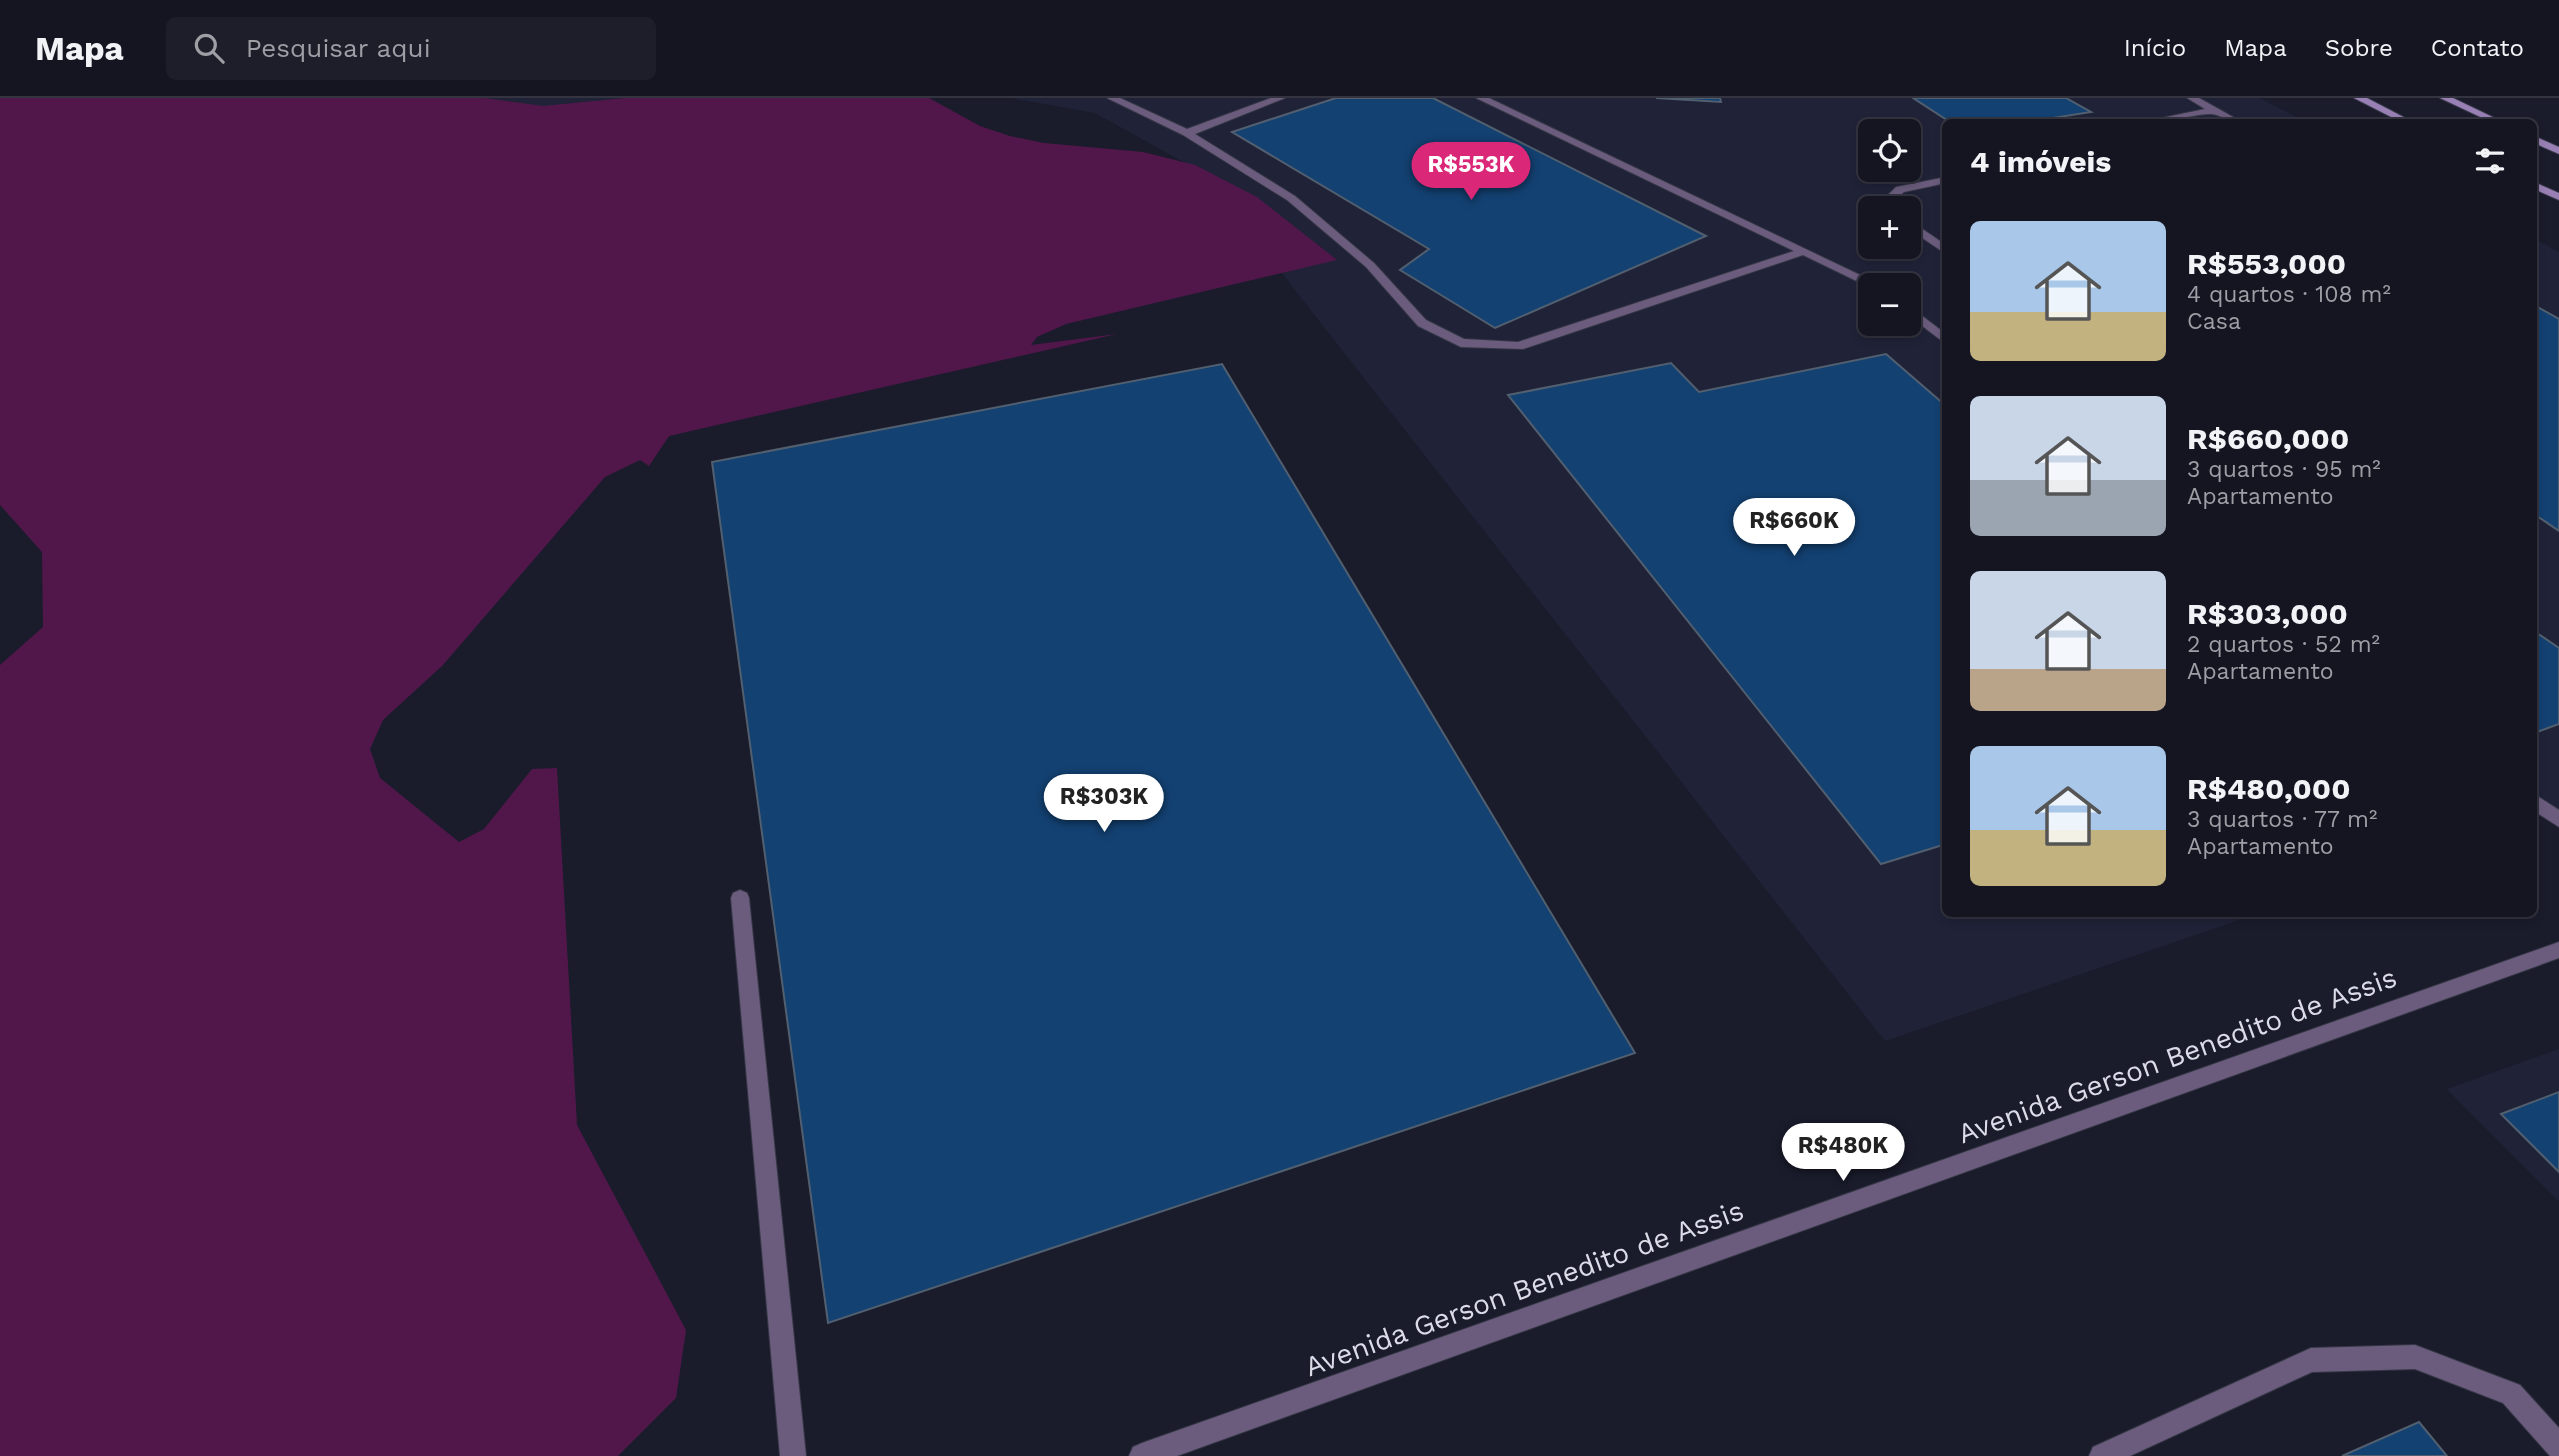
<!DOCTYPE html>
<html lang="pt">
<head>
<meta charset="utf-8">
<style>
	:root { --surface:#141521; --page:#1d1e2a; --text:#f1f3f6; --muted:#9d9fa5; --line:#33343f; --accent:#db2777 }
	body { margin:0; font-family:"Work Sans",sans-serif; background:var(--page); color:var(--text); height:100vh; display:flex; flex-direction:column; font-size:26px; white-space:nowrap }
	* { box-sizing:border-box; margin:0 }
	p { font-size:23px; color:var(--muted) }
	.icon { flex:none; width:38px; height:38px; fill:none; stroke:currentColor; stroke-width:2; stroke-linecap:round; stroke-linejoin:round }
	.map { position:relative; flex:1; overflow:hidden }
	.drawer { position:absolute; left:1942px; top:21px; width:595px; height:798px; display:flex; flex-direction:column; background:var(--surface); border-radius:10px; box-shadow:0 4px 10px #0003,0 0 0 2px var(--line) }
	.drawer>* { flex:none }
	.controls { position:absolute; left:1858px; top:21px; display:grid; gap:14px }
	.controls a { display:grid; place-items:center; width:63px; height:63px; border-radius:10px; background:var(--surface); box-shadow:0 4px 10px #0003,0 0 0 2px var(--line); font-size:35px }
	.price { position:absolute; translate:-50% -60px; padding:0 16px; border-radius:24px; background:#fff; color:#222; font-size:23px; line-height:46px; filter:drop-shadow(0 2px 4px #0008) }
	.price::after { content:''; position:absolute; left:50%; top:42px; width:21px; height:16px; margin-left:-10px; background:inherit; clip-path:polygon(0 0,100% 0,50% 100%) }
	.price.active { background:var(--accent); color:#fff }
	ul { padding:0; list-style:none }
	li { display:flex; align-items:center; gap:21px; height:175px; padding:0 28px }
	li span { display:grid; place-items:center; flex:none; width:196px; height:140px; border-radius:10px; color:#555 }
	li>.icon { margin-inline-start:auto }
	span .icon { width:84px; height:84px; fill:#fffc; stroke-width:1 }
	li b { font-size:30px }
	h2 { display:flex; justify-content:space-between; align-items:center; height:84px; padding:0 28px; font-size:30px }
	header { display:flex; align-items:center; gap:42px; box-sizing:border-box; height:98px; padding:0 35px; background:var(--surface); border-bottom:2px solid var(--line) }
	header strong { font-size:33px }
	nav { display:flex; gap:38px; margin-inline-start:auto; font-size:24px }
	.search { width:490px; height:63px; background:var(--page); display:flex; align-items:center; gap:18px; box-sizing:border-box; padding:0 24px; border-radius:10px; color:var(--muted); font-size:26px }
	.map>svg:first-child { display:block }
	.built { fill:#202238; fill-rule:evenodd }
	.green { fill:#51174b }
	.building { fill:#134172; stroke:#515f6f; stroke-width:2 }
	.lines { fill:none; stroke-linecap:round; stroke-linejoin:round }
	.lane-casing { stroke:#353746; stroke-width:2 }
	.street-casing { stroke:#353746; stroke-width:2 }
	.secondary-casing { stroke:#353746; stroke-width:2 }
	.lane { fill:#6b5c7d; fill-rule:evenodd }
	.street { fill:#6b5c7d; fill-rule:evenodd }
	.secondary { fill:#987fb4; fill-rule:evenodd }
	.labels { text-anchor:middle; stroke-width:5; stroke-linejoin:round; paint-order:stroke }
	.near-street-label { font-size:28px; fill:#dbdce8; stroke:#1a1c2c }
</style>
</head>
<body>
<header>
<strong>Mapa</strong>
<div class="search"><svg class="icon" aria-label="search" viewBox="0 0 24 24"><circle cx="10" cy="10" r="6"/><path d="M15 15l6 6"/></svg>Pesquisar aqui</div>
<nav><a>Início</a><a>Mapa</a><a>Sobre</a><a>Contato</a></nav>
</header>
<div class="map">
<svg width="2559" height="1358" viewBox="0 0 2559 1358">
	<rect width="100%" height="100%" fill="#1a1c2c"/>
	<g class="built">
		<path d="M480 0H670L553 23Z"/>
		<path d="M1011 0H2259L2307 24H1946V816H2257L1885 943 1298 196 1209 78 1095 15ZM1871 33H1909V72H1871ZM1871 110H1909V149H1871ZM1871 187H1909V226H1871Z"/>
		<path d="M2534 141 2559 154V712L2534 720Z"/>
		<path d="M2559 951V1103L2447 991Z"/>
	</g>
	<path class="green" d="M0 0H485L543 8 625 0H929L980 28 1010 38 1044 45 1143 54 1195 67 1257 99 1337 162 1066 226 1037 239 1031 247 1117 236 669 338 649 368 640 362 605 379 442 568 383 622 370 651 380 680 459 744 484 731 532 671 557 670 577 1027 686 1232 676 1300 618 1358H0V567L43 529 42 454 0 407Z"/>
	<g class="building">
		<path d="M1336 0H1433L1706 138 1495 230 1400 172 1429 151 1232 34Z"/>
		<path d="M1656 0H1720L1721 4Z"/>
		<path d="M1913 0H2066L2091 14 2027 24H1950Z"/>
		<path d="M2534 207 2559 221V433L2534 416Z"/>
		<path d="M1886 256 1946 308V746L1881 766 1508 297 1671 265 1699 294Z"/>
		<path d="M1222 266 1635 955 828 1225 712 364Z"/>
		<path d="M2534 533 2559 550V626L2534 635Z"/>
		<path d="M2559 994V1074L2501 1016Z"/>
		<path d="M2419 1324 2447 1358H2342Z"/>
	</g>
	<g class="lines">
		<defs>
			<g id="lane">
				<path d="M1107 0H1120L1187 31 1271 0H1285L1195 36 1295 98 1374 165 1426 222 1464 241 1518 244 1794 153 1476 0H1489L1881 187H1871V190L1803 157 1523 251 1461 249 1418 228 1366 169 1287 102 1183 37Z"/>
				<path d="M2187 0H2199L2242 24C2228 25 2221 16 2210 16 2187 17 2165 26 2142 24L2205 11Z"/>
				<path d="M1946 79V85L1904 94 1892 104 1898 110H1887L1881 104 1896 89Z"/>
				<path d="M1909 122 1946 147V156L1909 131Z"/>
				<path d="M1909 208 1946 236V246L1909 218Z"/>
				<path d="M2534 696 2559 712V729L2534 713Z"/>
				<path d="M740 792 747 795 749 800 806 1358H780L731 800 733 795Z"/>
				<path d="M2415 1247 2520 1287 2559 1330V1358H2550L2503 1305 2415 1271 2312 1274 2130 1358H2089L2093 1349 2311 1250Z"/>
			</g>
			<path id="street" d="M2559 844V860L1177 1358H1129L1133 1349 1142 1345Z"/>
			<g id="secondary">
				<path d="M2354 0H2367L2413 24H2401Z"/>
				<path d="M2440 0H2453L2503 24H2491Z"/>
				<path d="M2534 38 2559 49V56L2534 45Z"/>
				<path d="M2534 84 2559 95V102L2534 91Z"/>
			</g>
		</defs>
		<use href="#lane" class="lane-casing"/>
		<use href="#street" class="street-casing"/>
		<use href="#secondary" class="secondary-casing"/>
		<use href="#lane" class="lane"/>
		<use href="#street" class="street"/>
		<use href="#secondary" class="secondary"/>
	</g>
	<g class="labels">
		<g class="near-street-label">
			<text transform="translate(2177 957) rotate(-20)" y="10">Avenida Gerson Benedito de Assis</text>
			<text transform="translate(1524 1190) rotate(-20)" y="10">Avenida Gerson Benedito de Assis</text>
		</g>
	</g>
</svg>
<div class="controls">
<a><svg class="icon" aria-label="locate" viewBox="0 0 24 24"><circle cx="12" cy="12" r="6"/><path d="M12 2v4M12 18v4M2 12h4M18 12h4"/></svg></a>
<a>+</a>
<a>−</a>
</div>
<b class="price active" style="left:1471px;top:104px">R$553K</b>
<b class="price" style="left:1794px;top:460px">R$660K</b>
<b class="price" style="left:1104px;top:736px">R$303K</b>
<b class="price" style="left:1843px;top:1085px">R$480K</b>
<section class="drawer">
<h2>4 imóveis<svg class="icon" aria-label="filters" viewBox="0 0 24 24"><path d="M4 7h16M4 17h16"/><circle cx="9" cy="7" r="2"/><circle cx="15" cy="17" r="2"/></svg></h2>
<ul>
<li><span style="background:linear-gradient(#a9c7e8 65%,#c2b280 0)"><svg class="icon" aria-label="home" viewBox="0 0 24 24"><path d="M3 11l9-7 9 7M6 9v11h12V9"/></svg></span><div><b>R$553,000</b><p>4 quartos · 108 m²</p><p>Casa</p></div></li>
<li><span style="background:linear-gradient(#c9d6e8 60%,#9aa5b1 0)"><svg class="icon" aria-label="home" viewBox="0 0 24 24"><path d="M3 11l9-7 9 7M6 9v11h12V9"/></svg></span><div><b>R$660,000</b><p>3 quartos · 95 m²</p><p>Apartamento</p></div></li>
<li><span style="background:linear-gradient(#c9d6e8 70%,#b9a48a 0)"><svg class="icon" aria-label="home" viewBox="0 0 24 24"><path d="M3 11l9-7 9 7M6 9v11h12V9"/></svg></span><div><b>R$303,000</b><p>2 quartos · 52 m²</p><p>Apartamento</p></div></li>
<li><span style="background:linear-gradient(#a9c7e8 60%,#c2b280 0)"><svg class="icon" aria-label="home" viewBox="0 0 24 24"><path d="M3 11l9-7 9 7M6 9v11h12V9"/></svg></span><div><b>R$480,000</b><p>3 quartos · 77 m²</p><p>Apartamento</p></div></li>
</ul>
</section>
</div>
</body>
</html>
